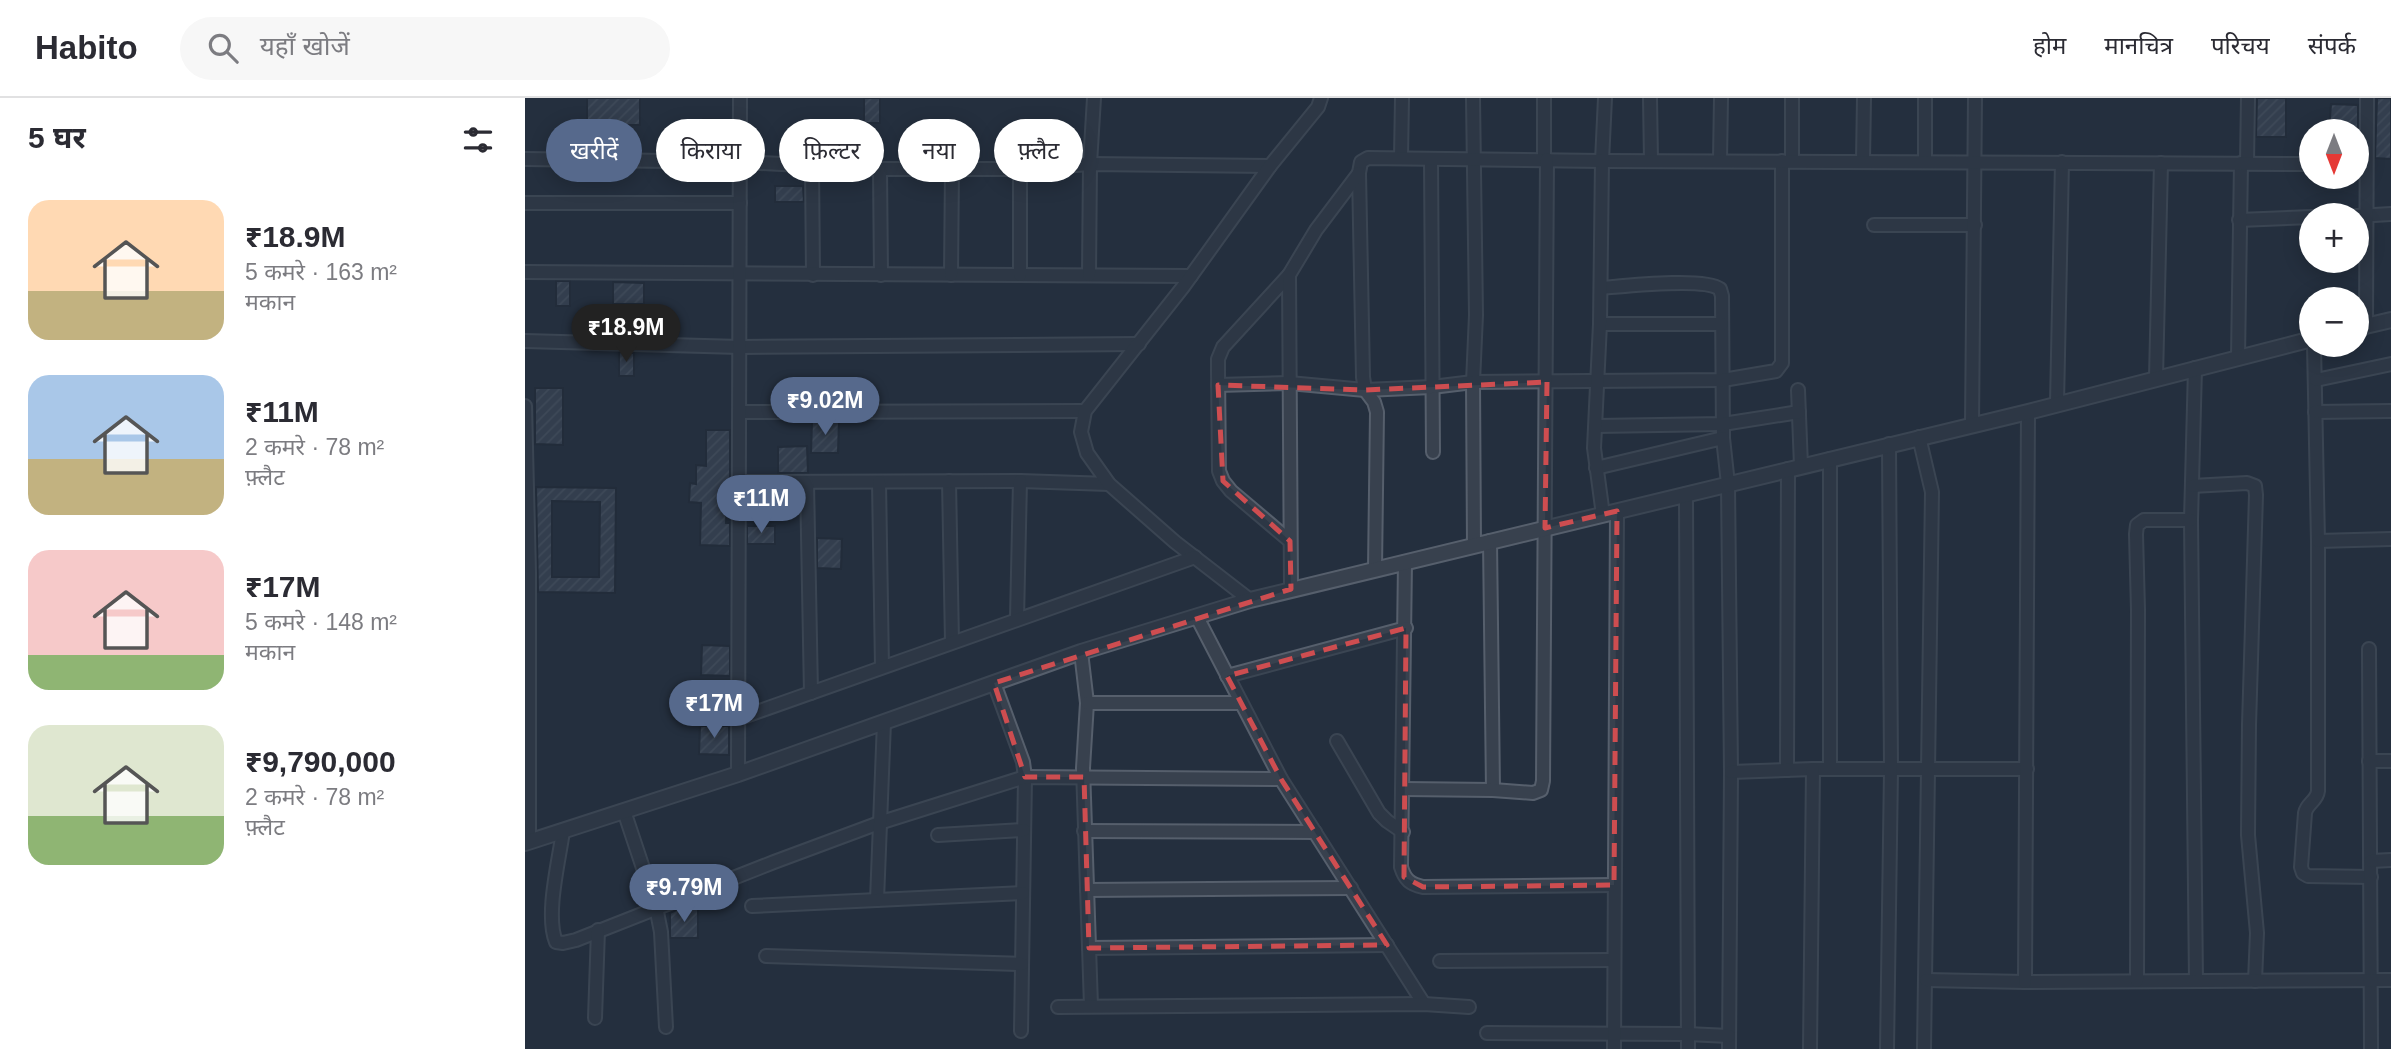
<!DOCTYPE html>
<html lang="hi">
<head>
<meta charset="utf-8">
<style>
	:root { --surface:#fff; --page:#f7f7f7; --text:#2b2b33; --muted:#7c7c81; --line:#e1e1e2; --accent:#56698c }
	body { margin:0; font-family:Arial,"Noto Sans Devanagari",sans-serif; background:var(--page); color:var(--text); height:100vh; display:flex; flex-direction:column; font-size:26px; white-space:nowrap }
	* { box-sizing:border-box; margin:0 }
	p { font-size:23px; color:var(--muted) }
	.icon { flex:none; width:38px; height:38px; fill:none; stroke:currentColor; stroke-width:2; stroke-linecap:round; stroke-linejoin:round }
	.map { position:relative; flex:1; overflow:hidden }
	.panel { display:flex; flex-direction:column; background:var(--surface); width:525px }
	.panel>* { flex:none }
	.hud { position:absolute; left:21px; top:21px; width:665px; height:63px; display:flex; gap:14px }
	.needle { width:46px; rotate:180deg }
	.controls { position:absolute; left:1774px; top:21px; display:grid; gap:14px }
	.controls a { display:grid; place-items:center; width:70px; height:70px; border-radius:50%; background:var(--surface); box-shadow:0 4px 18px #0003; font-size:35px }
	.price { position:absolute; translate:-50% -60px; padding:0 16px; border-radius:24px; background:var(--accent); color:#fff; font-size:23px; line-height:46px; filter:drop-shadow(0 2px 4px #0008) }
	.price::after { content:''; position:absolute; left:50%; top:42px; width:21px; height:16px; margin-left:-10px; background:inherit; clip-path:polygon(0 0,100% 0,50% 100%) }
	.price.active { background:#222; color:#fff }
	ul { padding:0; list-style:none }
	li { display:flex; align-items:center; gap:21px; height:175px; padding:0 28px }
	li span { display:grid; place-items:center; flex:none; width:196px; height:140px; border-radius:21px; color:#555 }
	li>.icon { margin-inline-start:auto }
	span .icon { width:84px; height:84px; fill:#fffc; stroke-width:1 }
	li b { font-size:30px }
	h2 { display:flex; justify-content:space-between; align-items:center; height:84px; padding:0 28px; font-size:30px }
	.chip { padding:0 24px; border-radius:32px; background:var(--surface); box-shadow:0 4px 18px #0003; font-size:24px; line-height:63px }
	.chip.active { background:var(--accent); color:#fff }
	header { display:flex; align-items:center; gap:42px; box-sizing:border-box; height:98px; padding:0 35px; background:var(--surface); border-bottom:2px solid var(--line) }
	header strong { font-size:33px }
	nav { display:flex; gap:38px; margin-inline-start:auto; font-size:24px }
	.search { width:490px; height:63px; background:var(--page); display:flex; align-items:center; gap:18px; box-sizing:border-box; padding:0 24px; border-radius:38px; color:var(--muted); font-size:26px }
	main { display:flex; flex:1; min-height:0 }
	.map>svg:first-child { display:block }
	.building { fill:url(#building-hatch); stroke:#1f2835; stroke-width:2; fill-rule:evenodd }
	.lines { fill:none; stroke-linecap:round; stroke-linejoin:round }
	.minor-casing { stroke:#565f6c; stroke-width:16 }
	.tertiary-casing { stroke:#565f6c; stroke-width:18 }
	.minor { stroke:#38414e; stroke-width:12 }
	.tertiary { stroke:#38414e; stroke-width:14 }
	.marked { fill:none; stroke:#ce4d50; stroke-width:5; stroke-dasharray:14 9; stroke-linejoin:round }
</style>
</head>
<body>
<header>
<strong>Habito</strong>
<div class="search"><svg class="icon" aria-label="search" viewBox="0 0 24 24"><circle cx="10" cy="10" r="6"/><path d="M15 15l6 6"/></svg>यहाँ खोजें</div>
<nav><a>होम</a><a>मानचित्र</a><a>परिचय</a><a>संपर्क</a></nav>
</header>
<main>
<section class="panel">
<h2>5 घर<svg class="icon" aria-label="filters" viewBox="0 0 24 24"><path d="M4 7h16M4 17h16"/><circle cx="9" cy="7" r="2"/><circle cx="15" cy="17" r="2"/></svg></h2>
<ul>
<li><span style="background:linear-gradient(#ffd9b3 65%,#c2b280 0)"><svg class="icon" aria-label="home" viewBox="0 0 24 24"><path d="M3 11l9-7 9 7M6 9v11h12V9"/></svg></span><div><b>₹18.9M</b><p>5 कमरे · 163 m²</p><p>मकान</p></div></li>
<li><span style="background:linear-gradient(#a9c7e8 60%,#c2b280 0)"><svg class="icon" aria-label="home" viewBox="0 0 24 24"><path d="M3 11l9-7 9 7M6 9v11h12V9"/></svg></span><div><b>₹11M</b><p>2 कमरे · 78 m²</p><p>फ़्लैट</p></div></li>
<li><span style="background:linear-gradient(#f6c9c9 75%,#8fb573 0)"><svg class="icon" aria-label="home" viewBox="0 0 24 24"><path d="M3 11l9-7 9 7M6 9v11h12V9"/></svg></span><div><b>₹17M</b><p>5 कमरे · 148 m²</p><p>मकान</p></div></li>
<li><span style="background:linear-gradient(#dfe7d0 65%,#8fb573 0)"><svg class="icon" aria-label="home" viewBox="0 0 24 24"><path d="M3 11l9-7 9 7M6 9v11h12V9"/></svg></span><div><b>₹9,790,000</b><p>2 कमरे · 78 m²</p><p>फ़्लैट</p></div></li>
</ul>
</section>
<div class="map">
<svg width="1866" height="951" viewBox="0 0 1866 951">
	<defs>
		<pattern id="building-hatch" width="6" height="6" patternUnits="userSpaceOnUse" patternTransform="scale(1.75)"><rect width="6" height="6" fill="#455162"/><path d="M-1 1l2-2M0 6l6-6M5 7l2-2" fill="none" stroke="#5d6877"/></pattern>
	</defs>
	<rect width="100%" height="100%" fill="#242f3e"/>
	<g class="building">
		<rect x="62" y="0" width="53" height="27"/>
		<rect x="339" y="0" width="16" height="25"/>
		<path d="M1732 0H1761V39H1731Z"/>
		<path d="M1852 0H1866V61L1850 60Z"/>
		<path d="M1806 6 1833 7V59L1832 33H1804Z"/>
		<path d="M178 21 206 22V38H178Z"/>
		<path d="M250 88H278L279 104H250Z"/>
		<rect x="31" y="183" width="14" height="25"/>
		<path d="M88 184 119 185V206H88Z"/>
		<path d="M94 254 109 255V278H94Z"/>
		<path d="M10 290H38V347L10 346Z"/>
		<path d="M314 322 313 355H286L287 323Z"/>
		<path d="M181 332H205V385H203L201 425H205V448L175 447 176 405 164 404 165 385 171 386V367L181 368Z"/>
		<path d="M282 348 283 375H253V349Z"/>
		<path d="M11 389 91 390 90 495 13 494ZM27 403 75 404 74 479H27Z"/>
		<rect x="222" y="428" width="28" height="18"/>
		<path d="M292 440 317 441 316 471 292 470Z"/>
		<path d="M177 547 205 548V578L176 577Z"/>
		<path d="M175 628H204V657L174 656Z"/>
		<path d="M153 811H173V840H145V815Z"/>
	</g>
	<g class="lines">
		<defs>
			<g id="minor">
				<path d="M948 0 951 217 948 284 949 447"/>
				<path d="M1019 0V61"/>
				<path d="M1125 0 1126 62"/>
				<path d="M1267 0V63"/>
				<path d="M1400 0V64"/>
				<path d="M876 60 877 0"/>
				<path d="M0 61 215 64 355 71H495L565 66 745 68"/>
				<path d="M906 61 908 354"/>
				<path d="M1195 62 1196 0"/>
				<path d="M1338 63 1339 0"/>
				<path d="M1722 65 1723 0"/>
				<path d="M287 68 288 177"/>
				<path d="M355 71 356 177"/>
				<path d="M0 105H215"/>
				<path d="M1832 118 1866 116"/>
				<path d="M1714 122 1787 119"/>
				<path d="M1349 127H1450"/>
				<path d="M0 174 666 178"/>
				<path d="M426 177 427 71"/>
				<path d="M495 177V71"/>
				<path d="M564 177 565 66 569 0"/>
				<path d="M764 177 698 249 693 261V273L694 373 698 383 706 393 765 443"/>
				<path d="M1076 190C1100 188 1179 179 1195 191L1197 198 1198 340"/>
				<path d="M1075 226H1197"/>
				<path d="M1841 228 1842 0"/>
				<path d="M0 243 215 249 614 246"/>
				<path d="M1789 247 1793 443V693C1792 703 1782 705 1780 715L1776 769 1778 775 1783 778 1846 779"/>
				<path d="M1713 259 1716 65"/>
				<path d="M1670 270 1666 422 1671 883"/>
				<path d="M1631 280 1636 65"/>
				<path d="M1791 282 1866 266"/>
				<path d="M693 287 764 285 840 292 907 289 948 284 1198 282 1251 273 1257 265V63"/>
				<path d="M1273 292 1276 368"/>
				<path d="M1532 305 1537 64"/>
				<path d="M0 308 4 475V744"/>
				<path d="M215 314 560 313"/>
				<path d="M1790 314 1866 313"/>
				<path d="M1447 326 1450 0"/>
				<path d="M1071 328 1198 326 1274 314"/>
				<path d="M1394 339 1407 394 1399 951"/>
				<path d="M1305 361V671"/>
				<path d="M1071 370 1198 340 1203 386 1206 674 1204 951"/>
				<path d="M424 383 427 544"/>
				<path d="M215 384 495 383 584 386"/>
				<path d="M282 384 286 595"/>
				<path d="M354 384 357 569"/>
				<path d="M1667 388 1722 385 1730 388 1731 397 1724 627 1723 737 1732 835 1730 883"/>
				<path d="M1161 396 1163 951"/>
				<path d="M1078 417 1069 350 1075 226 1077 63 1080 0"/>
				<path d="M965 443 968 692"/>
				<path d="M1793 443 1866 441"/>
				<path d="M880 464 876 769C880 782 885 786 898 789L1089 787"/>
				<path d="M850 471 852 314 849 304 840 292 838 279 834 75 836 64 843 60 1077 63 1787 66"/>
				<path d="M766 491 764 177 791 132 834 75"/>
				<path d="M725 502 650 444 584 386 562 355 556 334 560 313 658 189 745 68 793 9 796 0"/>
				<path d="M672 519 756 681 899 906"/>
				<path d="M492 521 495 383"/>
				<path d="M1844 551 1846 951"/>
				<path d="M556 554 562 605 558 670 566 908"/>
				<path d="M702 578 881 530"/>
				<path d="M469 585 498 664 500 679 496 933"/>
				<path d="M562 605H715"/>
				<path d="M215 620 670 459"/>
				<path d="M812 643 854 715 862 723 878 734"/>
				<path d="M1844 663H1866"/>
				<path d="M1262 672 1263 371"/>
				<path d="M1206 674 1288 671H1502"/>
				<path d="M213 676 215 0"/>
				<path d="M879 691 968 692 1008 695 1016 692 1018 683 1022 61"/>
				<path d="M99 713 131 809 136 834 141 929"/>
				<path d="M38 733C34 763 20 817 31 844L38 845 51 842 249 764 354 725 500 679 756 681"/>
				<path d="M559 733 790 734"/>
				<path d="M413 737 499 732"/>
				<path d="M1846 763 1866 762"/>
				<path d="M562 792 826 790"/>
				<path d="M352 802 359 624"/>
				<path d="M227 808 498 795"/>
				<path d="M564 850 862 847"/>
				<path d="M241 858 497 866"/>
				<path d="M915 863 1089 862"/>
				<path d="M1401 882 1500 884 1866 882"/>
				<path d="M1612 883 1613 512 1611 436 1612 427 1619 422H1666"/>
				<path d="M1500 884 1503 314"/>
				<path d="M533 909 899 906 944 909"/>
				<path d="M70 920 73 832"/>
				<path d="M962 935 1162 936 1204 938"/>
				<path d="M1089 951 1092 413"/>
				<path d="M1285 951 1288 671"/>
				<path d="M1362 951 1366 672 1364 346"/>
			</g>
			<g id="tertiary">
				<path d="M1832 230 1866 222"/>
				<path d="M0 745 213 676 556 554 725 502 1503 314 1787 241"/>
			</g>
		</defs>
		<use href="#minor" class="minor-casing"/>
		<use href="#tertiary" class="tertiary-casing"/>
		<use href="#minor" class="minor"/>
		<use href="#tertiary" class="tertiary"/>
	</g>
	<path d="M0 0H1866V951H0ZM1022 284 1020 430 1092 413 1089 787 898 789 879 779 881 530 702 578 756 681 862 847 564 850 559 679H500L469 585 766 491 765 443 698 383 693 287 840 292Z" fill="#242f3e" fill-opacity=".55" fill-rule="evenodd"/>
	<path class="marked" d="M1022 284 1020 430 1092 413 1089 787 898 789 879 779 881 530 702 578 756 681 862 847 564 850 559 679H500L469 585 766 491 765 443 698 383 693 287 840 292Z"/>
</svg>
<div class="controls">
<a><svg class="needle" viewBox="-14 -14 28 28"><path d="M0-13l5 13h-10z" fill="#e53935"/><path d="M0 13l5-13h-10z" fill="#7c7c81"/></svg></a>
<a>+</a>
<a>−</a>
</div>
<b class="price active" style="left:101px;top:266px">₹18.9M</b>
<b class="price" style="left:300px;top:339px">₹9.02M</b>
<b class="price" style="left:236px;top:437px">₹11M</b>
<b class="price" style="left:189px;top:642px">₹17M</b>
<b class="price" style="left:159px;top:826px">₹9.79M</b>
<div class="hud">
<a class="chip active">खरीदें</a>
<a class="chip">किराया</a>
<a class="chip">फ़िल्टर</a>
<a class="chip">नया</a>
<a class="chip">फ़्लैट</a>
</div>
</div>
</main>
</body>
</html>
